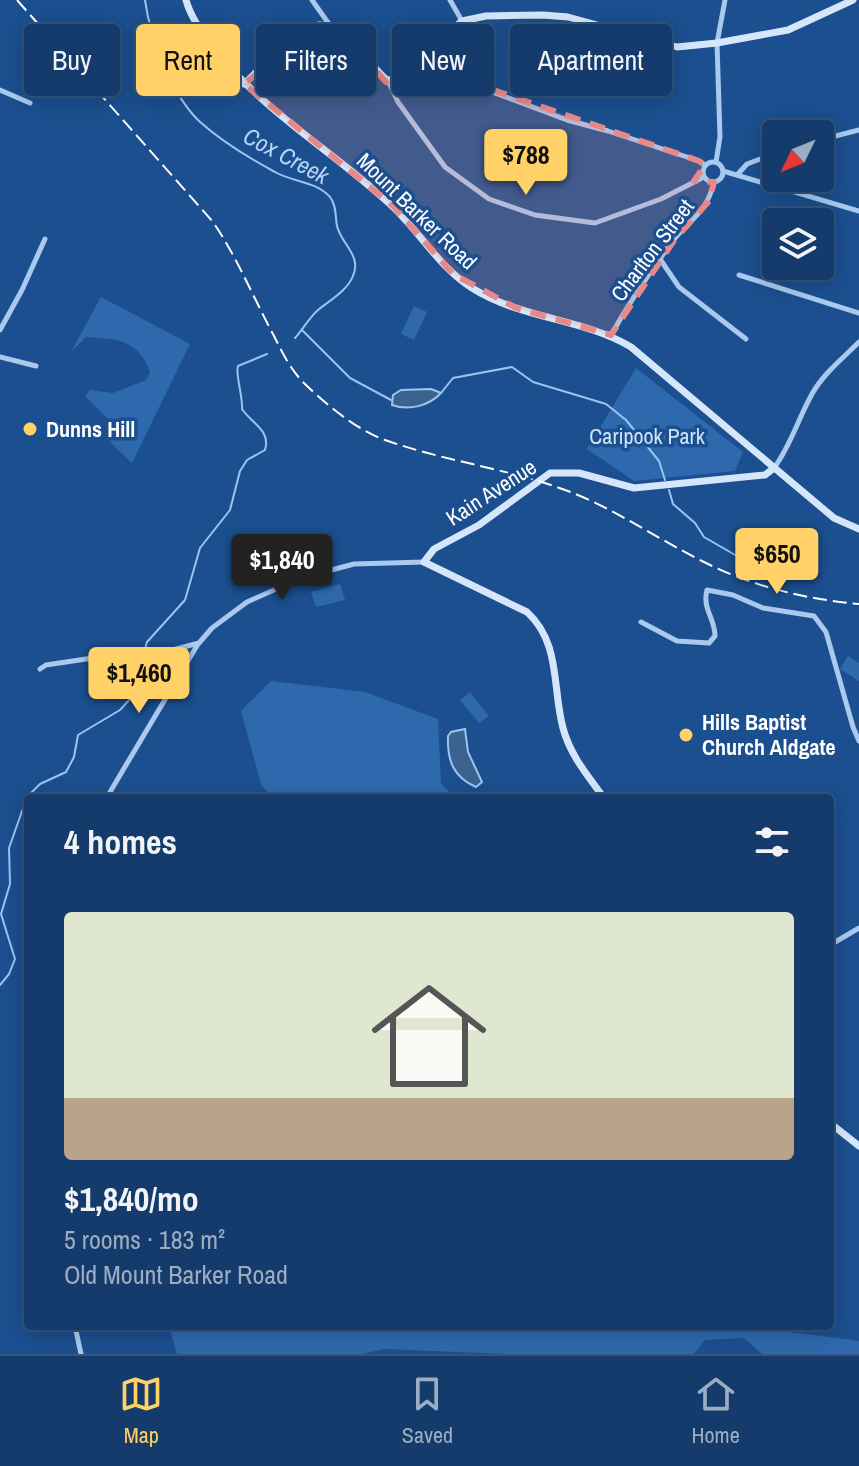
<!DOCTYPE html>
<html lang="en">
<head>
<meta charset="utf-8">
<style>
	:root { --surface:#143b6b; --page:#1d4271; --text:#f1f3f6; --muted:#9dadc1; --line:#33557e; --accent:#ffd166 }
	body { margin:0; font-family:"Archivo Narrow",sans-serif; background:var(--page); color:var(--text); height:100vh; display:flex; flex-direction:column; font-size:30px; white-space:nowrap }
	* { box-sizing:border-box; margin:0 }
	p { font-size:26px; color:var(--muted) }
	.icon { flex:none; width:44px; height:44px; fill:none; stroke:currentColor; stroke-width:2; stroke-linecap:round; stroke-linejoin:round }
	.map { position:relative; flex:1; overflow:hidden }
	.panel { position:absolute; left:24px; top:794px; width:810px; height:536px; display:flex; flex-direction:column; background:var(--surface); border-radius:8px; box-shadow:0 4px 20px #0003,0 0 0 2px var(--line) }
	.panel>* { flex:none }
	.banner { position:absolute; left:24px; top:24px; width:812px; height:72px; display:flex; gap:16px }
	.needle { width:52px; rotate:227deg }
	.fabs { position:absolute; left:762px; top:120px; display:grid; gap:16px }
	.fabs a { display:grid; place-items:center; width:72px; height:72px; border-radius:8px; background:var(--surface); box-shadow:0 4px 20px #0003,0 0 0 2px var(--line); font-size:40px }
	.price { position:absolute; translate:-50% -68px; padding:0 18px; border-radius:8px; background:var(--accent); color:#111; font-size:26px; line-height:52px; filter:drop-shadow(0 2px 4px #0008) }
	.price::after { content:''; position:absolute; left:50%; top:48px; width:24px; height:18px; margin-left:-12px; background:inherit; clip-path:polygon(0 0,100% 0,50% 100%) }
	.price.selected { background:#222; color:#fff }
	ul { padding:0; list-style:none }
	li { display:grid; align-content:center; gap:16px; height:424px; padding:0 40px }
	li+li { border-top:2px solid var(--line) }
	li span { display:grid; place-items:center; height:248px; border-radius:8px; color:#555 }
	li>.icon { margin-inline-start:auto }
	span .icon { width:144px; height:144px; fill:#fffc; stroke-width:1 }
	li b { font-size:34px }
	h2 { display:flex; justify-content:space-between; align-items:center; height:96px; padding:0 40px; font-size:34px }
	.tag { padding:0 28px; border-radius:8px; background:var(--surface); box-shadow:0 4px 20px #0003,0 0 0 2px var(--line); font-size:28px; line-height:72px }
	.tag.selected { background:var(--accent); color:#111 }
	.tab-bar { display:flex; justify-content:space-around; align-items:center; height:112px; border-top:2px solid var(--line); background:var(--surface); font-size:22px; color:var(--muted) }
	.tab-bar a { display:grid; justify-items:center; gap:4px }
	.tab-bar .selected { color:var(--accent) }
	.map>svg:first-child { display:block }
	.green { fill:#2e69ad }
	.water { fill:#3c6290; stroke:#9cc4f0; stroke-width:2 }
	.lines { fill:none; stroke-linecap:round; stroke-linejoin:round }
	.stream { stroke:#9cc4f0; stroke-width:2 }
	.street { stroke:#a9c9ee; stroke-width:5 }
	.secondary { stroke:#d6e6fa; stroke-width:7 }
	.rail { stroke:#fff; stroke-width:2; stroke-dasharray:14 6; stroke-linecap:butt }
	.marked { fill:#e88989; fill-opacity:0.2; stroke:#e88989; stroke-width:6; stroke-dasharray:16 10; stroke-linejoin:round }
	.poi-dot { fill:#ffd166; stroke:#1b4f8f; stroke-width:3 }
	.labels { text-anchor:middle; stroke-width:7; stroke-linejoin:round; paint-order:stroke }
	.street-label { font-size:22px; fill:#fff; stroke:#1b4f8f }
	.poi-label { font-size:22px; font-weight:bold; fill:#fff; stroke:#1b4f8f; text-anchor:start }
	.park-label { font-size:22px; fill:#cfe3fa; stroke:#1b4f8f }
	.water-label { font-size:24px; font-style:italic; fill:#b5d3f5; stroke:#1b4f8f }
</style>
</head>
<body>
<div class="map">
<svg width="859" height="1354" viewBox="0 0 859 1354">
	<rect width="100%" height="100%" fill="#1b4f8f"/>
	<g class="green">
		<path d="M101 297 190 344 132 463 110 442 117 428 85 396 90 390 113 393 146 380 150 372C139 339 115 339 86 337L71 352Z"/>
		<path d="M414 306 427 312 414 340 401 334Z"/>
		<path d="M636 368 743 452 735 471 634 481 587 449Z"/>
		<path d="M340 584 345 600 316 607 311 592Z"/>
		<path d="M848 656 859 663V681L840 669Z"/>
		<path d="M271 681 365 692 438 719 441 783 455 798H271L261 784 241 711Z"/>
		<path d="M470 692 489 716 479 723 460 700Z"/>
		<path d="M169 1326H778L783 1331 859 1341V1354H762L744 1338 705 1340 694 1354H507L384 1349 362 1354H177Z"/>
	</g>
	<g class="water">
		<path d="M431 389 441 393C429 406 409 411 392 405L393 395 401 390Z"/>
		<path d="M465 729 468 752 482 782 476 787C453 777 447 760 448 736L451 732Z"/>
	</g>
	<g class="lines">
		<g class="stream">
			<path d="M145 0C150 37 171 94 199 121 221 141 249 158 275 172 292 182 316 181 330 197 337 206 335 217 337 226 341 244 362 255 353 276 347 291 330 300 318 310 309 318 303 329 295 338"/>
			<path d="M302 330 350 378 391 400"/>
			<path d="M441 393 453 378 512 367 533 382 606 404 626 420 659 461 665 480"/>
			<path d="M669 490 673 504 695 523 704 537 749 563"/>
			<path d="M0 985 9 974 15 959 1 914 10 884 9 848 27 797 40 784 66 772 74 757 78 735 120 710 131 698 147 642 185 600 200 548 230 510 240 471 247 460 265 450C271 430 252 424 242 409 243 396 235 374 238 366L267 354"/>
		</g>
		<g class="street">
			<path d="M312 0 329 24"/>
			<path d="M450 0 462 21"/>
			<path d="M412 62 567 120 608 131 699 161 705 165"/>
			<path d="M388 81 398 102 445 167 489 199 535 215 595 223 661 199 704 177"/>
			<path d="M0 90 30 103"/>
			<path d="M820 140 859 130"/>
			<circle cx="713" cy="172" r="10"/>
			<path d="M716 162 720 137 717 43 725 0"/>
			<path d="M723 171 859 211"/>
			<path d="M738 174 747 164 776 153"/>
			<path d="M660 259 679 287 746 339"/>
			<path d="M739 275 859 313"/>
			<path d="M0 330 22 290 45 239"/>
			<path d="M611 335C629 303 650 272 672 242 690 218 706 215 714 182"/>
			<path d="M0 357 36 366"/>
			<path d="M774 468C791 445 798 419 812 394 823 374 843 358 859 342"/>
			<path d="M641 622 677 641 709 643 715 636C715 618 702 609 707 590L733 595 763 608 814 616 826 632 853 727 859 741"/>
			<path d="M40 669 46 665 133 652 161 653 199 643 212 628 247 602 301 578 354 564 424 562"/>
			<path d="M109 798 110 792 198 644"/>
			<path d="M830 945 859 928"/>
			<path d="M75 1326 81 1354"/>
		</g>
		<g class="secondary">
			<path d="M186 0C191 18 202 32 213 47 263 112 332 150 391 205 419 231 439 267 472 288 521 319 582 318 631 347L834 518 859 529"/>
			<path d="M244 84C265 65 311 8 341 30 359 44 370 66 388 81L400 74 462 21 486 16 543 15 568 17 677 47 717 43 788 30 853 0"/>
			<path d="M604 798C588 776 570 755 563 728 552 687 561 643 527 612L424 562 434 549 479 525 550 473H579L634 488 765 475 774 468"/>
			<path d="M830 1123 859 1146"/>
		</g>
		<path class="rail" d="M17 0 213 222C237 257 253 297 273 334 282 352 291 371 306 385 328 406 357 430 385 440 447 462 512 469 573 493 618 511 658 539 702 561 751 586 804 599 859 604"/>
	</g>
	<path class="marked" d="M319 24 340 30 386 82 412 62 699 161 705 165 694 181 714 182 709 201 675 239 611 335 516 308 453 274 392 205 244 84Z"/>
	<g class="poi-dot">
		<circle cx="30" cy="429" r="8"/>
		<circle cx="686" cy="735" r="8"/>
	</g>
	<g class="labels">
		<g class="street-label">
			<text transform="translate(417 211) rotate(44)" y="8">Mount Barker Road</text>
			<text transform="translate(652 250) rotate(-53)" y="8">Charlton Street</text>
			<text transform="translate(491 492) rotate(-33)" y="8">Kain Avenue</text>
		</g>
		<g class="poi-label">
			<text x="46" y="437">Dunns Hill</text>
			<text x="702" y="730">Hills Baptist<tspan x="702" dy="25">Church Aldgate</tspan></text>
		</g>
		<g class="park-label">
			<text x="647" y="444">Caripook Park</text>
		</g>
		<g class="water-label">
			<text transform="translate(286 156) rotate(28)" y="8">Cox Creek</text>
		</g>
	</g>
</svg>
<div class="fabs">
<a><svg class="needle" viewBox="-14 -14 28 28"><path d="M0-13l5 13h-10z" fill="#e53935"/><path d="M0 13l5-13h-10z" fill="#9dadc1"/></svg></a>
<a><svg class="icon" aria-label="layers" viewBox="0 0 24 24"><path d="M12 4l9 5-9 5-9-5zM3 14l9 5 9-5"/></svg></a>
</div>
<b class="price" style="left:526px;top:197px">$788</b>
<b class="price" style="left:777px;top:596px">$650</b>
<b class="price selected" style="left:282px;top:602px">$1,840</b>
<b class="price" style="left:139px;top:715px">$1,460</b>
<div class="banner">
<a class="tag">Buy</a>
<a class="tag selected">Rent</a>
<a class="tag">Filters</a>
<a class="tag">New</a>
<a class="tag">Apartment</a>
</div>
<section class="panel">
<h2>4 homes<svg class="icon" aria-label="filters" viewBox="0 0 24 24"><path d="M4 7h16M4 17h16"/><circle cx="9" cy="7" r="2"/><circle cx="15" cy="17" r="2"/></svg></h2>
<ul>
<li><span style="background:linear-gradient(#dfe7d0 75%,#b9a48a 0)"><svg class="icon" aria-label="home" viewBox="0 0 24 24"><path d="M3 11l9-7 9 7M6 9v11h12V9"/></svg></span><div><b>$1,840/mo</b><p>5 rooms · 183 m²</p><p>Old Mount Barker Road</p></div></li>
</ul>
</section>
</div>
<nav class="tab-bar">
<a class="selected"><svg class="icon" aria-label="map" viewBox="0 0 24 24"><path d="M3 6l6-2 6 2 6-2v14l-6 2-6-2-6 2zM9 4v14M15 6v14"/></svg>Map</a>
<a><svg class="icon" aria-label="saved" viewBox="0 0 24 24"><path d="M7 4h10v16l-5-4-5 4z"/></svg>Saved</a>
<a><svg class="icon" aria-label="home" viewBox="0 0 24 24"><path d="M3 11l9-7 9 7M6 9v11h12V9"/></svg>Home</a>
</nav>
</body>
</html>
